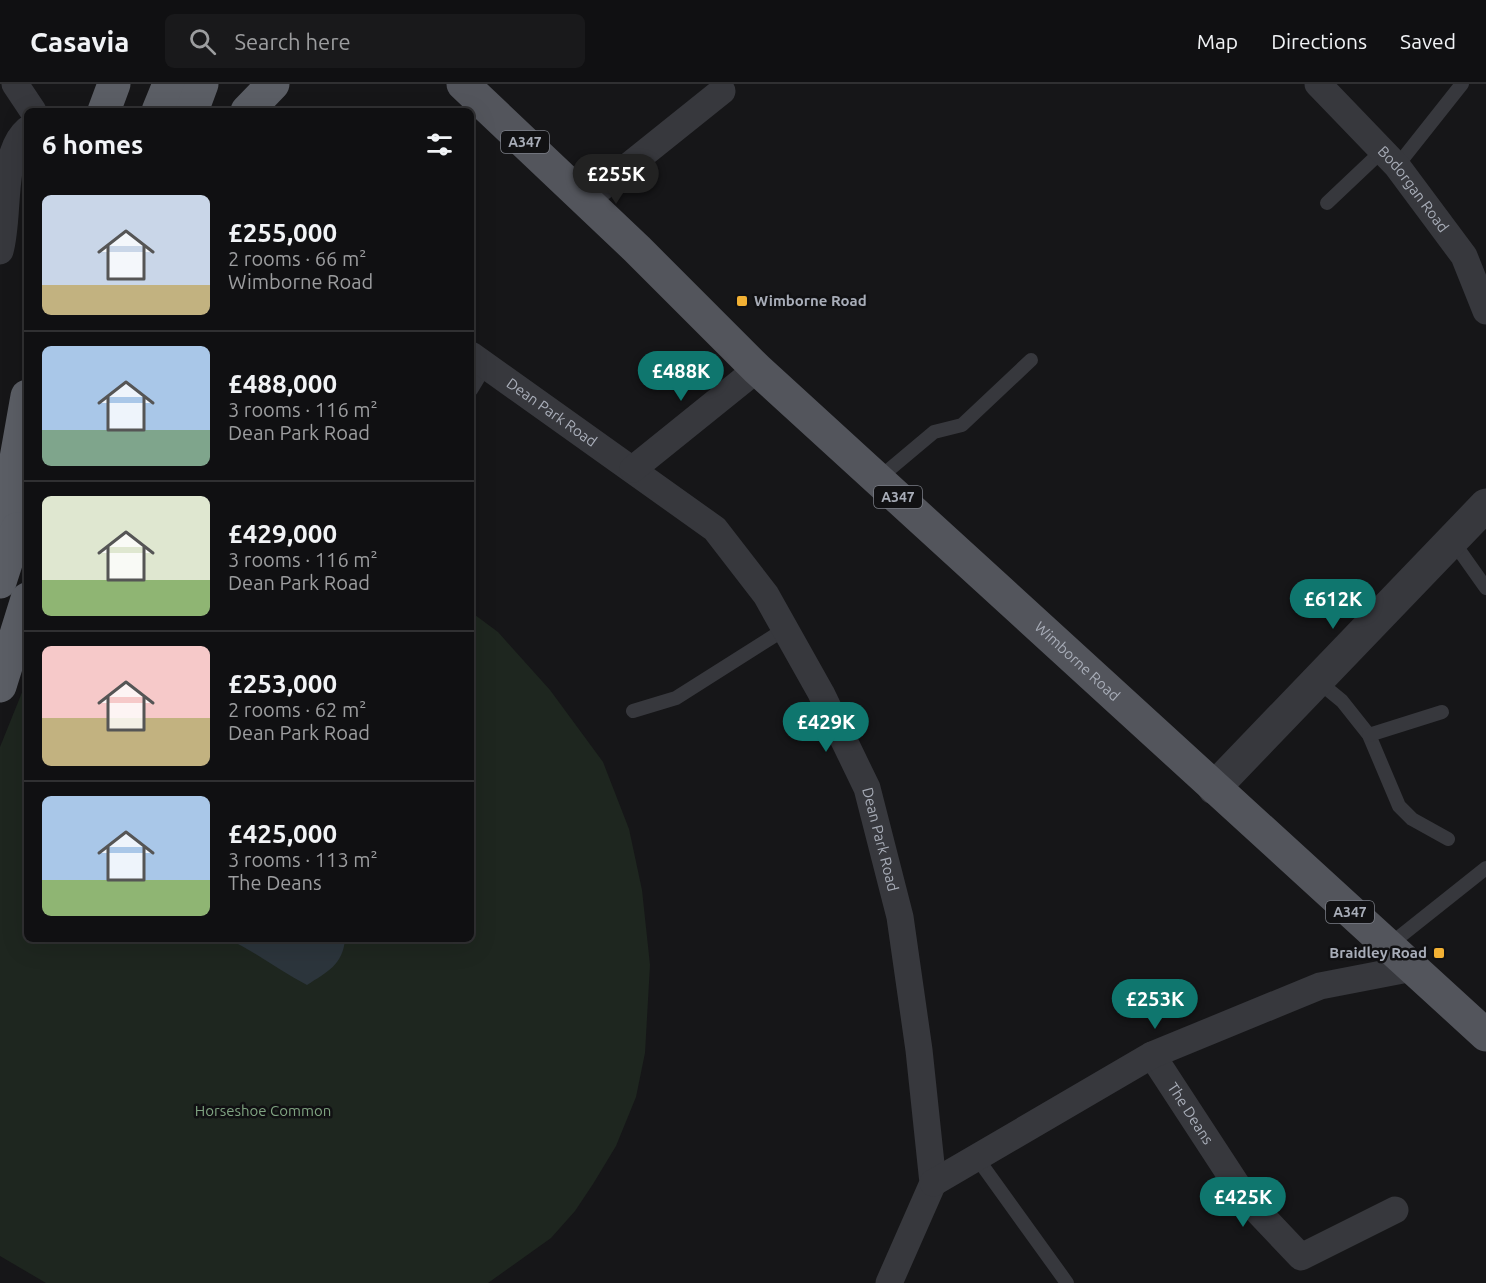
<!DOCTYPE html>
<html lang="en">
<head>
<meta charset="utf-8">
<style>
	:root { --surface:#101012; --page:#19191b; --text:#f1f3f6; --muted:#9c9d9f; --line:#303032; --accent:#0f766e }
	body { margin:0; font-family:Ubuntu,sans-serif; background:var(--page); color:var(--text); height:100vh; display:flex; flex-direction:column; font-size:22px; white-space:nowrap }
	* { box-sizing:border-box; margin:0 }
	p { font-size:20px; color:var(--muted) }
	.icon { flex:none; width:33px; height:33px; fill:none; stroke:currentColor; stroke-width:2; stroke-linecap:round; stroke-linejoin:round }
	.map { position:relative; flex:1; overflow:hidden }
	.drawer { position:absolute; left:24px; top:24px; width:450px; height:834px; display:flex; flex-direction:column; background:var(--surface); border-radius:9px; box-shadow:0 6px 24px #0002,0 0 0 2px var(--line) }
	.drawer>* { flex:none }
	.price { position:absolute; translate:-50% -51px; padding:0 14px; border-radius:21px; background:var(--accent); color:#fff; font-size:20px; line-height:39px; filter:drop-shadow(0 2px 3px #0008) }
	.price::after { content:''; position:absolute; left:50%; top:36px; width:18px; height:14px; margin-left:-9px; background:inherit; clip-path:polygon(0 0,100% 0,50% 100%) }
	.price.active { background:#222; color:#fff }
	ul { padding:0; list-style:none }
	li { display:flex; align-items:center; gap:18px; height:150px; padding:0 18px }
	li+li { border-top:2px solid var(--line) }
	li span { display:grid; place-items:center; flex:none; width:168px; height:120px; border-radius:9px; color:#555 }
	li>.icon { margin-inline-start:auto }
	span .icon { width:72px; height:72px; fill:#fffc; stroke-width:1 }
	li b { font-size:26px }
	h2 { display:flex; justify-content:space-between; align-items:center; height:72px; padding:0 18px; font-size:26px }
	header { display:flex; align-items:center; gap:36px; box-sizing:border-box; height:84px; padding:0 30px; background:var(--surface); border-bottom:2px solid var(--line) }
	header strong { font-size:28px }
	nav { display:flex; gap:33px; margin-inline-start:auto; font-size:21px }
	.search { width:420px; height:54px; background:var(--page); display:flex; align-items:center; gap:15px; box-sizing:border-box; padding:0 21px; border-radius:9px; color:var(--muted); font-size:22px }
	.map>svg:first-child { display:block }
	.green { fill:#1e261f }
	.water { fill:#2c353c }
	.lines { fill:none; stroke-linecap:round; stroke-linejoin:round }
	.service { stroke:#37383d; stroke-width:14 }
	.minor { stroke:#37383d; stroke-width:27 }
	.tertiary { stroke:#37383d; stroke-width:33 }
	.primary { stroke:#53555c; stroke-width:33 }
	.trunk { stroke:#5b5e65; stroke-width:33 }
	.poi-dot { fill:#f2b134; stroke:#111113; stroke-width:2 }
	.labels { text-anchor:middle; stroke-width:5; stroke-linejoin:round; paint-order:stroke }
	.shield { fill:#111113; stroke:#7b7e86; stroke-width:1.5 }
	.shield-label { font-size:14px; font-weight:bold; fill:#a8adb8 }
	.street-label { font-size:15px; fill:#a8adb8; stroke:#111113 }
	.poi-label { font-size:15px; font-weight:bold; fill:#a8adb8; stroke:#111113; text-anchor:start }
	.park-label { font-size:15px; fill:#7fa381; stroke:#111113 }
</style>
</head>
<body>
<header>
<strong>Casavia</strong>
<div class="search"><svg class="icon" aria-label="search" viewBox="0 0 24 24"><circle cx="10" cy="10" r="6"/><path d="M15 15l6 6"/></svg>Search here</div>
<nav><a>Map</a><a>Directions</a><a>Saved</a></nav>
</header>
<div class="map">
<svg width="1486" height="1199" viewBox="0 0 1486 1199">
	<rect width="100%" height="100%" fill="#161618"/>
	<path class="green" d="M471 528 498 548 550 606 603 678 629 745 642 806 650 881 645 969 636 1013 616 1062 593 1100 575 1127 551 1154 488 1199H46L0 1172V663L27 596V855H471Z"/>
	<path class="water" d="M228 855H345C343 881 327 888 307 901 280 887 256 868 228 855Z"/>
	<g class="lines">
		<g class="service">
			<path d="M1397 82 1462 0"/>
			<path d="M1327 119 1382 67"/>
			<path d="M471 306 486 281"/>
			<path d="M878 395 934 348 962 341 1031 276"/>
			<path d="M1452 456 1486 504"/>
			<path d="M1319 598 1342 617 1369 651 1399 722 1412 735 1448 755"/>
			<path d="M633 627 676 614 785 545"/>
			<path d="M1369 651 1442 628"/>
			<path d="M1388 862 1486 784"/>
			<path d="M977 1074 1067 1199"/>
		</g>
		<g class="minor">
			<path d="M15 0 33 27"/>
			<path id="s1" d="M1318 0 1397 82 1464 172 1486 227"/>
			<path d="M586 116 722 7"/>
			<path d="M0 167C10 133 0 69 27 46"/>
			<path id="s2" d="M471 271 715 445 766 511 821 609 867 704 900 833 919 966 933 1099 889 1199"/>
			<path d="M633 385 757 285"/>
			<path id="s3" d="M1152 971 1246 1115 1301 1173 1395 1126"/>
			<path d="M933 1099 1152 971 1320 902 1413 884"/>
		</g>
		<path class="tertiary" d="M1214 704 1486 421"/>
		<path class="primary" id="s4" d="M463 0 637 165 757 285 1486 951"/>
		<g class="trunk">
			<path d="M104 27 114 0"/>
			<path d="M158 27 169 0"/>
			<path d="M192 27 202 0"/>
			<path d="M247 27 273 0"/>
			<path d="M0 465 27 312"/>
			<path d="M0 498 17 445"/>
			<path d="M0 602 27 515"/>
		</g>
	</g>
	<g class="poi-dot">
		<rect x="736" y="211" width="12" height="12" rx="3"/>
		<rect x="1433" y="863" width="12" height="12" rx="3"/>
	</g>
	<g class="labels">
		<g class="shield">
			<rect x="501" y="47" width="48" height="22" rx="4.5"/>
			<rect x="874" y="402" width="48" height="22" rx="4.5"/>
			<rect x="1326" y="817" width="48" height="22" rx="4.5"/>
		</g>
		<g class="shield-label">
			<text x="525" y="63">A347</text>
			<text x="898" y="418">A347</text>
			<text x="1350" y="833">A347</text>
		</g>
		<g class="street-label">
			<text dy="5" stroke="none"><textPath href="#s1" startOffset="142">Bodorgan Road</textPath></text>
			<text dy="5" stroke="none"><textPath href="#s2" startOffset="99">Dean Park Road</textPath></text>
			<text dy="5" stroke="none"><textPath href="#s4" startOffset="843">Wimborne Road</textPath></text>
			<text dy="5" stroke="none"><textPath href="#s2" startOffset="654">Dean Park Road</textPath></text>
			<text dy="5" stroke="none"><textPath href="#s3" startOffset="70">The Deans</textPath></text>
		</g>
		<g class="poi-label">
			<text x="754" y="222">Wimborne Road</text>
			<text x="1427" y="874" text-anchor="end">Braidley Road</text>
		</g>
		<g class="park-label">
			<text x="263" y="1032">Horseshoe Common</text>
		</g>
	</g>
</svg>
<b class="price active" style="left:616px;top:121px">£255K</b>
<b class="price" style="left:681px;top:318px">£488K</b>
<b class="price" style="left:1333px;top:546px">£612K</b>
<b class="price" style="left:826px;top:669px">£429K</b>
<b class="price" style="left:1155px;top:946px">£253K</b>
<b class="price" style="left:1243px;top:1144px">£425K</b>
<section class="drawer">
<h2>6 homes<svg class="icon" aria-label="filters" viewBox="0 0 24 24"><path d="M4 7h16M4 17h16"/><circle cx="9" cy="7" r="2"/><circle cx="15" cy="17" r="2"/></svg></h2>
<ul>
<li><span style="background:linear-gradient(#c9d6e8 75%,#c2b280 0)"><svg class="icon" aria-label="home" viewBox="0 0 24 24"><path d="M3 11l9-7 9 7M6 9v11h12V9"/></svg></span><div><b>£255,000</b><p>2 rooms · 66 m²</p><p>Wimborne Road</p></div></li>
<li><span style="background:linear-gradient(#a9c7e8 70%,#7fa58c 0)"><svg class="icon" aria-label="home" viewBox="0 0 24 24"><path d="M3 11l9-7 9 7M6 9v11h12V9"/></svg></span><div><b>£488,000</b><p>3 rooms · 116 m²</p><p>Dean Park Road</p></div></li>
<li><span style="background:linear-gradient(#dfe7d0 70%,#8fb573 0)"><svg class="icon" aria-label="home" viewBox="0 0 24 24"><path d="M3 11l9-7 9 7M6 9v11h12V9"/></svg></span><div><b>£429,000</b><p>3 rooms · 116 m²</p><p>Dean Park Road</p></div></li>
<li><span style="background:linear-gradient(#f6c9c9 60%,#c2b280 0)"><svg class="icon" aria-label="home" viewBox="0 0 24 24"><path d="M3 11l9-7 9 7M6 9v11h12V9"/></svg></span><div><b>£253,000</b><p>2 rooms · 62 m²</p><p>Dean Park Road</p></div></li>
<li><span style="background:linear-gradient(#a9c7e8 70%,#8fb573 0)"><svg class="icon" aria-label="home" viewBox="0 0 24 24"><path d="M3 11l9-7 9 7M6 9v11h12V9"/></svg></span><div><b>£425,000</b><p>3 rooms · 113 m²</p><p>The Deans</p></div></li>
</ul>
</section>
</div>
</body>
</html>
